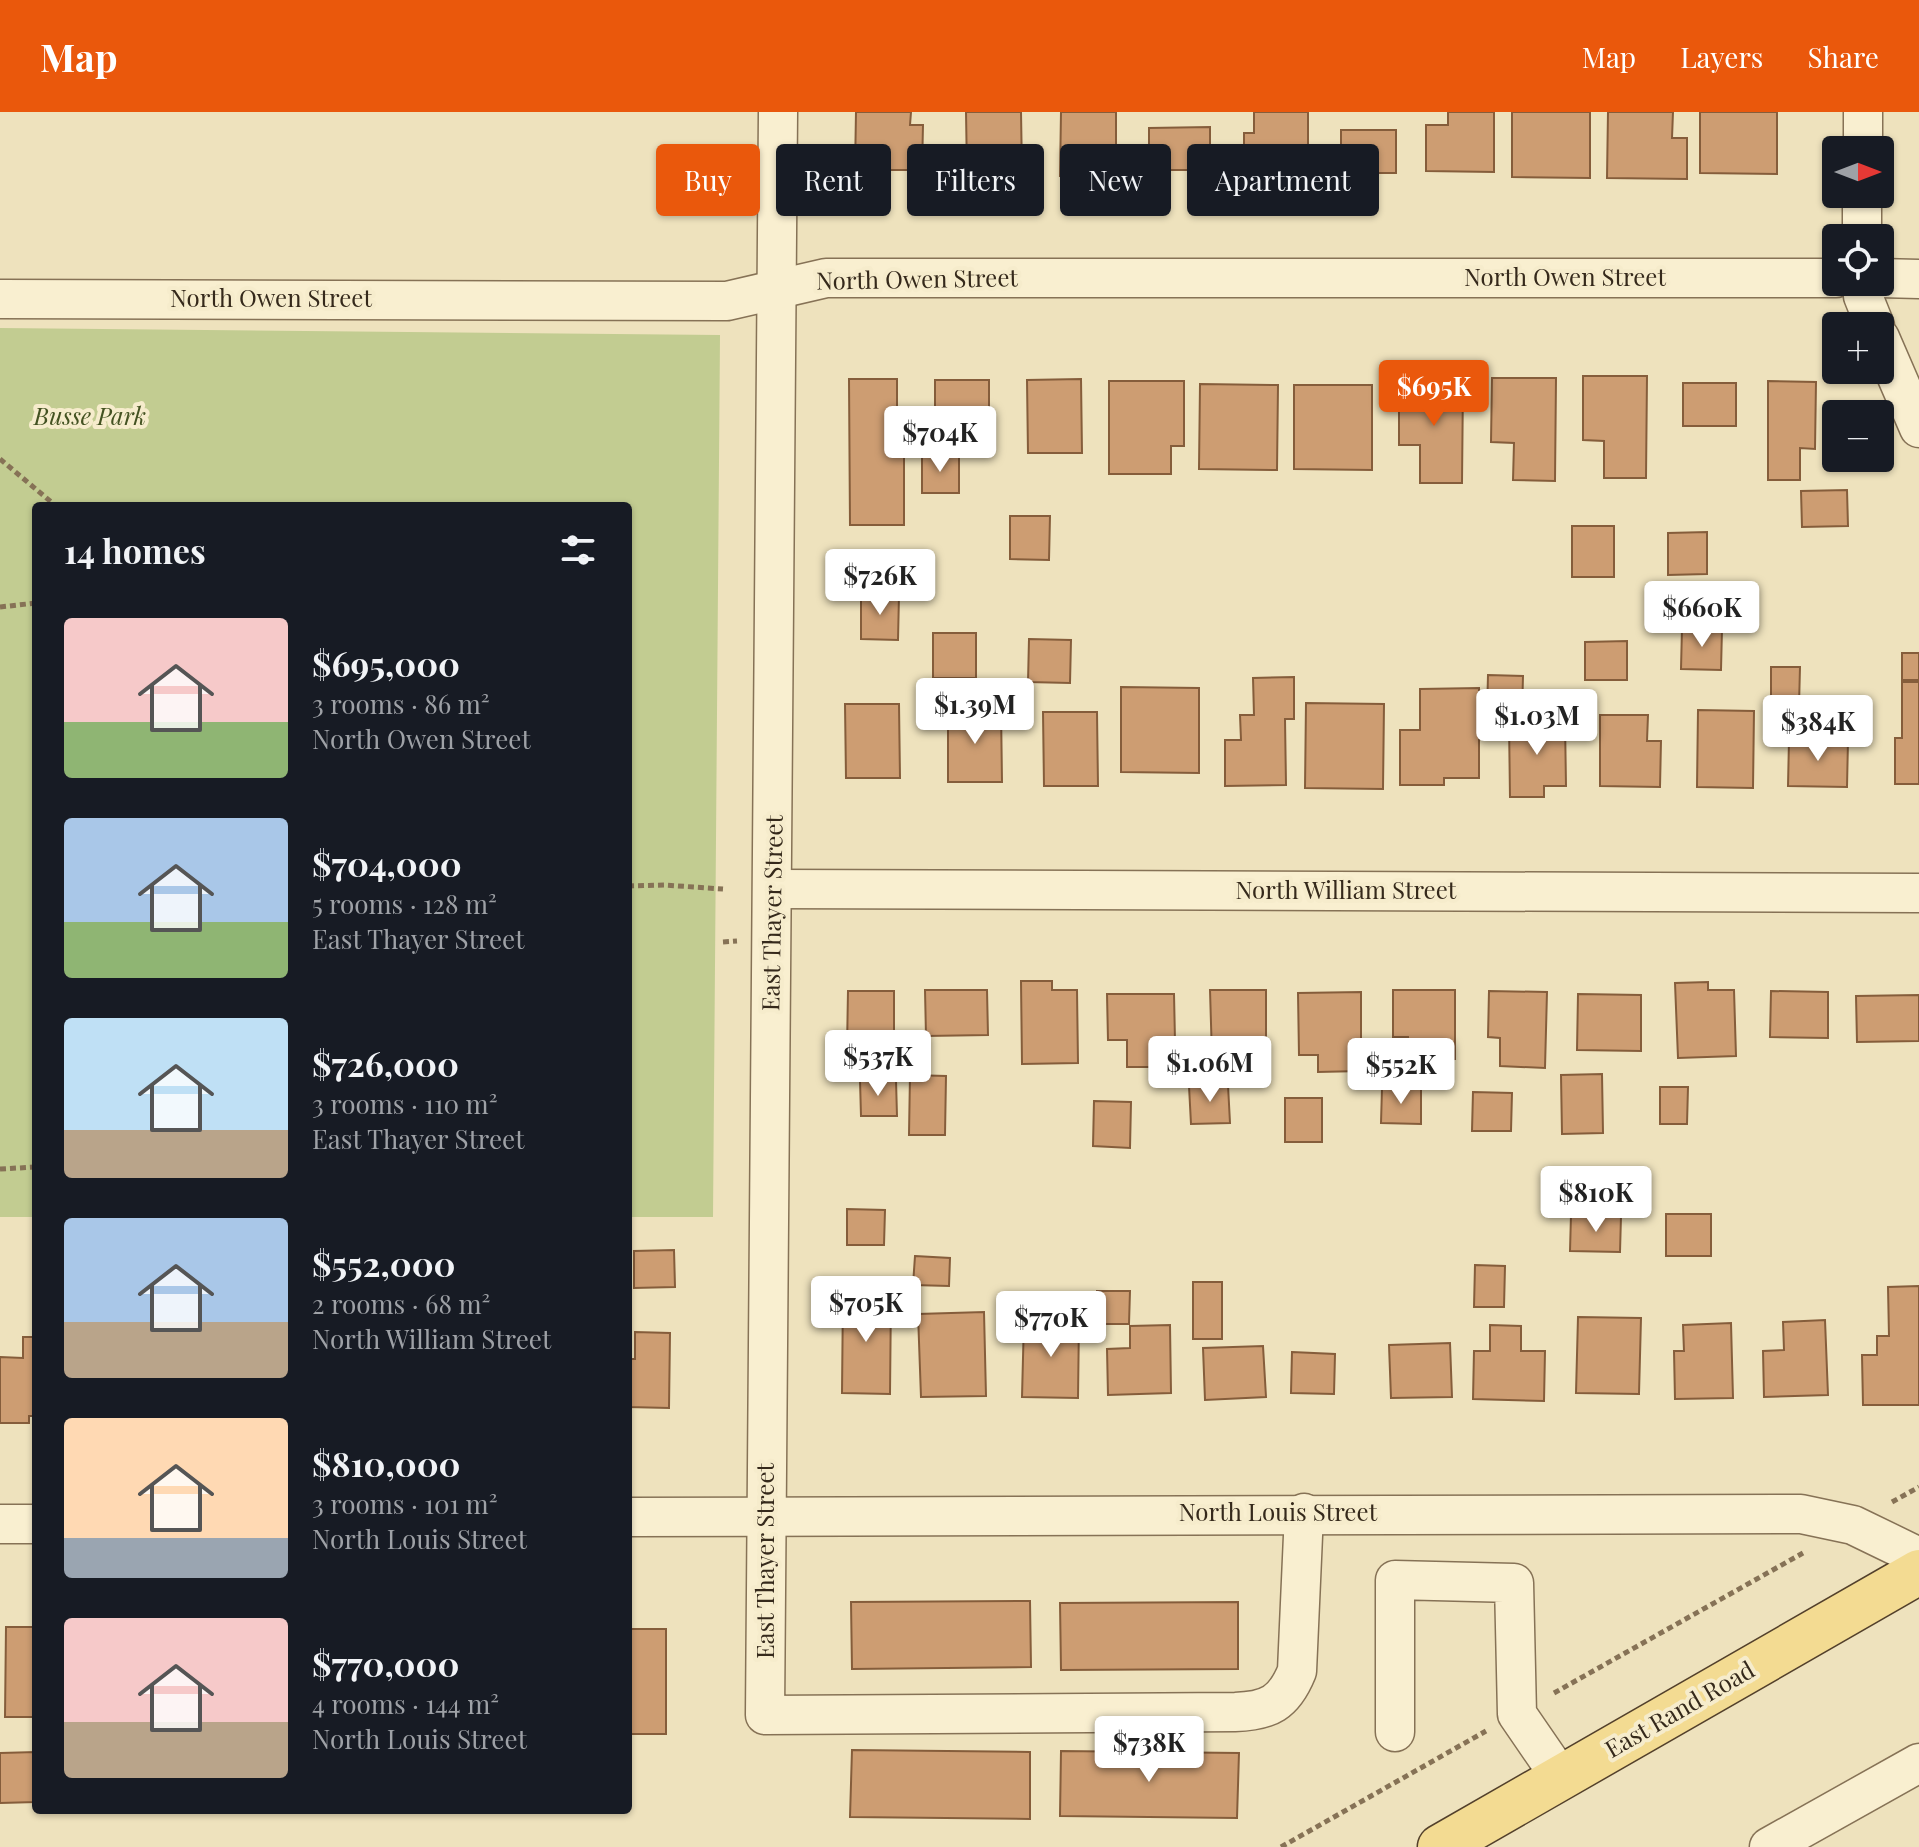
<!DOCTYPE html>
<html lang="en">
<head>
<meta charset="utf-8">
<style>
	:root { --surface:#171b24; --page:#242831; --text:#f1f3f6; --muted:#9ea1a6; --accent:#ea580c }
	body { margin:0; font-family:"Playfair Display",serif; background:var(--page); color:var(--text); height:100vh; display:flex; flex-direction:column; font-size:30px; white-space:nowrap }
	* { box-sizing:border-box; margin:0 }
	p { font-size:26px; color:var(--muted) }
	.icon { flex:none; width:44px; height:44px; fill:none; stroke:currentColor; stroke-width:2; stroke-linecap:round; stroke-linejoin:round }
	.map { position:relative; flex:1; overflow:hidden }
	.panel { position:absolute; left:32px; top:390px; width:600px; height:1312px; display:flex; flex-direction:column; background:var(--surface); border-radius:8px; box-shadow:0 2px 6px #0004 }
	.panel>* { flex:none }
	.banner { position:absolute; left:656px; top:32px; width:760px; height:72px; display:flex; gap:16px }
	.needle { width:52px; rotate:90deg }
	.controls { position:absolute; left:1822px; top:24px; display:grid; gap:16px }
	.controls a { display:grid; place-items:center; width:72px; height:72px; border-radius:8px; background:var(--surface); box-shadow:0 2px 6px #0004; font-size:40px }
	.price { position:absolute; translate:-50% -68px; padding:0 18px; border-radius:8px; background:#fff; color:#222; font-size:26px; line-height:52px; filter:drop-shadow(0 2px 4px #0008) }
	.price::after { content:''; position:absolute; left:50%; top:48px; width:24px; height:18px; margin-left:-12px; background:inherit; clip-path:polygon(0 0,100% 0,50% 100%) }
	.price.on { background:var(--accent); color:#fff }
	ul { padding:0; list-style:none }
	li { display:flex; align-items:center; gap:24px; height:200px; padding:0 32px }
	li span { display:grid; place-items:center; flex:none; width:224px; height:160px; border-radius:8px; color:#555 }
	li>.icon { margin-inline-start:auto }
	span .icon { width:96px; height:96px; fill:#fffc; stroke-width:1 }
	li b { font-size:34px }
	h2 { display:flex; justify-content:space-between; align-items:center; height:96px; padding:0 32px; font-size:34px }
	.pill { padding:0 28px; border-radius:8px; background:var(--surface); box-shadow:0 2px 6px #0004; font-size:28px; line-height:72px }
	.pill.on { background:var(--accent); color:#fff }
	header { display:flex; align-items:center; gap:48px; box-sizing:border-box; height:112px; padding:0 40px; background:var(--accent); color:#fff }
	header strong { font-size:38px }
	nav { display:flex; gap:44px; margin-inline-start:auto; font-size:28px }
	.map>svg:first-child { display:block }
	.green { fill:#c2cc91 }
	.building { fill:#cd9d72; stroke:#855d3b; stroke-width:2 }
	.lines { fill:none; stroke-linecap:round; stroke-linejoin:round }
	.minor-casing { stroke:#867256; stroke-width:41 }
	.major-casing { stroke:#53402b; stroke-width:47 }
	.path { stroke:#867256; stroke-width:5; stroke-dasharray:6 4; stroke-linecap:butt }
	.minor { stroke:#f9efd0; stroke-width:38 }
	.major { stroke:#f3db92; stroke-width:44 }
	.labels { text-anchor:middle; stroke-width:8; stroke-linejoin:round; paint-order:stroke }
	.street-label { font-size:24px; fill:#35291b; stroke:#f6eccc }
	.park-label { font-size:24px; font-style:italic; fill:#435221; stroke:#f6eccc }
</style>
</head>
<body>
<header>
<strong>Map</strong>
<nav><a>Map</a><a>Layers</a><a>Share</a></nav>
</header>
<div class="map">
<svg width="1919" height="1735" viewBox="0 0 1919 1735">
	<rect width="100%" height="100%" fill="#eee2bd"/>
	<path class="green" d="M0 216 720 223 713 1105H628V394H36V1105H0Z"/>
	<g class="building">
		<path d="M856 0H911L910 13H923L922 58H855Z"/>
		<path d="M966 0H1021L1022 60 967 61Z"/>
		<path d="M1061 0H1116V65L1060 64Z"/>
		<path d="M1254 0H1308V65H1244V21H1254Z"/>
		<path d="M1448 0H1494V60L1426 59V13H1448Z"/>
		<path d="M1512 0H1590V66L1512 65Z"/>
		<path d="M1608 0H1673L1672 26H1687V67L1607 66Z"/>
		<path d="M1700 0H1777V62L1700 61Z"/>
		<path d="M1210 15V58H1149V16Z"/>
		<rect x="1341" y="18" width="55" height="43"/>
		<path d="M1583 264H1647L1646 366H1604V329L1583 328Z"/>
		<path d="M1492 266H1556L1555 369 1513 368 1514 331 1491 330Z"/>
		<path d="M849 267H897V303H904V413H850Z"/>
		<path d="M1081 267 1082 341H1028L1027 268Z"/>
		<rect x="935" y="268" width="54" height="43"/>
		<path d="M1109 269H1184V334H1171V362H1109Z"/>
		<path d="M1399 269 1463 270 1462 371H1420V333H1399Z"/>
		<path d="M1768 269 1816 270 1815 337 1800 336V368H1768Z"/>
		<rect x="1683" y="271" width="53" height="43"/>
		<path d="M1200 272 1278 273 1277 358 1199 357Z"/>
		<path d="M1294 273H1372V358L1294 357Z"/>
		<rect x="922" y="344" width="37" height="37"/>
		<path d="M1847 378 1848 414 1802 415 1801 379Z"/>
		<path d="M1010 404H1050L1049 448 1010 447Z"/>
		<rect x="1572" y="414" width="42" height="51"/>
		<path d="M1707 420V462L1668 463V421Z"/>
		<path d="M861 483H899L898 528 861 527Z"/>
		<path d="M1682 516 1722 517 1721 558 1681 557Z"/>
		<rect x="933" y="521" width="43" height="45"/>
		<path d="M1029 527 1071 528 1070 571 1028 570Z"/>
		<path d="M1627 529V568H1585V530Z"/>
		<rect x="1902" y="541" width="17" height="27"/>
		<path d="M1771 555H1800L1799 594H1771Z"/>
		<path d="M1488 563 1523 564 1522 603H1487Z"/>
		<path d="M1294 565V607H1285L1286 673 1225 674V628H1241L1240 603H1254L1253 566Z"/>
		<path d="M1902 570H1919V672H1895V626H1902Z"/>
		<path d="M1121 575 1199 576V661L1121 660Z"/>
		<path d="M1479 576V666H1444V673H1400V618H1420V577Z"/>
		<path d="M1306 591 1384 592 1383 677 1305 676Z"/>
		<path d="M845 592H899L900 666H846Z"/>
		<path d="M948 597H1001L1002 670H948Z"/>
		<path d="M1698 598 1754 599 1753 676 1697 675Z"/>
		<path d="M1043 600H1097L1098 674H1044Z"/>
		<path d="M1600 603H1648L1647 629H1661L1660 675 1600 674Z"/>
		<path d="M1565 609 1566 674H1544V685H1510L1509 610Z"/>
		<path d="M1789 628H1848L1847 675 1788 674Z"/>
		<path d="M1021 869H1052V878H1077L1078 951 1022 952Z"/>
		<path d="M1708 870V878H1734L1736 944 1678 946 1675 871Z"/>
		<path d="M925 878H987L988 923 926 924Z"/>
		<path d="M1210 878H1266V944L1212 945Z"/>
		<path d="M1393 878H1455V947L1408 948V925H1393Z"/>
		<path d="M848 879H894V936H847Z"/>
		<path d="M1489 879 1547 880 1545 956 1500 954V926L1488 925Z"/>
		<path d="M1771 879 1828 880V926L1770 925Z"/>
		<path d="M1361 880V959L1318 960V943H1299L1298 881Z"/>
		<path d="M1107 882H1174L1175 929H1163V955H1127V928H1108Z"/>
		<path d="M1578 882 1641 883V939L1577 938Z"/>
		<path d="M1919 883V929L1857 930 1856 884Z"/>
		<path d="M1602 962 1603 1021 1562 1022 1561 963Z"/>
		<path d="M910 963 946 964 945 1023H909Z"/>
		<path d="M860 968H896L897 1004H861Z"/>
		<path d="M1228 973 1230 1011 1191 1012 1189 974Z"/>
		<path d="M1660 975H1688L1687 1012H1660Z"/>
		<path d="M1382 976H1421V1012L1381 1011Z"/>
		<path d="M1473 980 1512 981 1511 1019H1472Z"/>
		<rect x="1285" y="986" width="37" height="44"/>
		<path d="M1094 989 1131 990 1130 1036 1093 1034Z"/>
		<path d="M847 1097 885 1098 884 1133H847Z"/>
		<rect x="1666" y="1102" width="45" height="42"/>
		<path d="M1571 1103 1621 1104 1620 1140 1570 1139Z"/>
		<path d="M674 1138 675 1175 634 1176V1139Z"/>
		<path d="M915 1144 950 1146 949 1174 913 1173Z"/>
		<path d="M1475 1153 1505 1154 1504 1195H1474Z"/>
		<rect x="1193" y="1170" width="29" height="57"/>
		<path d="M1919 1174V1293H1863L1862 1243H1877V1224H1889L1888 1175Z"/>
		<path d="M1097 1179H1130L1129 1212H1097Z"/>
		<path d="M843 1181 891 1182 890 1282 842 1281Z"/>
		<path d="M984 1200 986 1284 921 1285 918 1202Z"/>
		<path d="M1578 1205 1641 1206 1639 1282 1576 1281Z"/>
		<path d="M1024 1207 1079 1208 1078 1286 1022 1285Z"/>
		<path d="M1825 1208 1828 1283 1764 1285 1763 1239 1784 1238 1783 1210Z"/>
		<path d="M1731 1211 1733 1286 1675 1287 1674 1239H1684L1683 1213Z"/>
		<path d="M1170 1213 1171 1281 1108 1283 1107 1237 1130 1236V1214Z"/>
		<path d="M1490 1213 1521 1214V1239H1545L1544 1289 1473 1287 1474 1239H1490Z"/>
		<path d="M635 1220 670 1221 669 1296 628 1295V1247H635Z"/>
		<path d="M23 1225H36V1304H29V1311H0V1245L23 1246Z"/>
		<path d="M1450 1231 1452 1285 1391 1286 1389 1233Z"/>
		<path d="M1263 1234 1266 1285 1205 1288 1203 1236Z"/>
		<path d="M1292 1240 1335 1242 1334 1282 1291 1281Z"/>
		<path d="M1030 1489 1031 1555 852 1557 851 1490Z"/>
		<path d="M1238 1490V1557L1061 1558 1060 1491Z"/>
		<path d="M6 1515H36V1605H5Z"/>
		<rect x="628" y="1517" width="38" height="105"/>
		<path d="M852 1638 1030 1640V1707L850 1705Z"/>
		<path d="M1061 1639 1239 1641 1237 1706 1060 1704Z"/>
		<path d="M36 1640V1690L0 1691V1641Z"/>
	</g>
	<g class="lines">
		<defs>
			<g id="minor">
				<path d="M778 0 765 1603 1235 1600C1269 1599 1284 1591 1297 1559L1304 1401"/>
				<path d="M1863 38V0"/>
				<path d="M1862 126V82"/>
				<path d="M1880 166 1919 167"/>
				<path d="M1862 170 1863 184 1875 214"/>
				<path d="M0 187 727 189 826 166H1836"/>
				<path d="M1880 226 1919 316"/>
				<path d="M774 777 1919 781"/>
				<path d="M628 1405 1801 1402 1853 1413 1919 1445"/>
				<path d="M0 1412H36"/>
				<path d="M1395 1620V1468L1514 1471 1517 1602 1561 1666"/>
				<path d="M1769 1735 1919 1651"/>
			</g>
			<path id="major" d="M1440 1735 1919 1460"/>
		</defs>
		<use href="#minor" class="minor-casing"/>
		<use href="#major" class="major-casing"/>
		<g class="path">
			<path d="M0 347 56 394"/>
			<path d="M0 495 36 491"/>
			<path d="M628 774 664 773 723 777"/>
			<path d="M723 830 737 829"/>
			<path d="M0 1057 36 1055"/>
			<path d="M1892 1390 1919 1375"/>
			<path d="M1554 1581 1803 1441"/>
			<path d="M1281 1735 1486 1619"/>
		</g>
		<use href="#minor" class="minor"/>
		<use href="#major" class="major"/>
	</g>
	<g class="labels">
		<g class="street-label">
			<text x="1565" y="174">North Owen Street</text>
			<text transform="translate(917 168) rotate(-1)" y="8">North Owen Street</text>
			<text x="271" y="195">North Owen Street</text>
			<text x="1346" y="787">North William Street</text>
			<text transform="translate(773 801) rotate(-89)" y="8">East Thayer Street</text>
			<text x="1278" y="1409">North Louis Street</text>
			<text transform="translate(766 1449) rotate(-90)" y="8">East Thayer Street</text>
			<text transform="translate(1680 1598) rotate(-30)" y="8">East Rand Road</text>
		</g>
		<g class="park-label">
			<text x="90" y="313">Busse Park</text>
		</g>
	</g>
</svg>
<div class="controls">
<a><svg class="needle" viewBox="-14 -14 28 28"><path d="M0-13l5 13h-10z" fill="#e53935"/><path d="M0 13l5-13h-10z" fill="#9ea1a6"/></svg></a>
<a><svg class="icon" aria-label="locate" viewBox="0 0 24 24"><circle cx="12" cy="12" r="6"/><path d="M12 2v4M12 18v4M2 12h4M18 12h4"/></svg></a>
<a>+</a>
<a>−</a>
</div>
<b class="price on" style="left:1434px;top:316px">$695K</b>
<b class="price" style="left:940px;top:362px">$704K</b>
<b class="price" style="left:880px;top:505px">$726K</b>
<b class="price" style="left:1702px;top:537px">$660K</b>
<b class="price" style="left:975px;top:634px">$1.39M</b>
<b class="price" style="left:1537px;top:645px">$1.03M</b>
<b class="price" style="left:1818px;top:651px">$384K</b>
<b class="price" style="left:878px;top:986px">$537K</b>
<b class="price" style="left:1210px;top:992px">$1.06M</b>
<b class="price" style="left:1401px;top:994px">$552K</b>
<b class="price" style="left:1596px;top:1122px">$810K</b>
<b class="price" style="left:866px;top:1232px">$705K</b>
<b class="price" style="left:1051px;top:1247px">$770K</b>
<b class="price" style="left:1149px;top:1672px">$738K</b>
<div class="banner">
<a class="pill on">Buy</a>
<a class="pill">Rent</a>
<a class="pill">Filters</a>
<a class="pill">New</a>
<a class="pill">Apartment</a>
</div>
<section class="panel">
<h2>14 homes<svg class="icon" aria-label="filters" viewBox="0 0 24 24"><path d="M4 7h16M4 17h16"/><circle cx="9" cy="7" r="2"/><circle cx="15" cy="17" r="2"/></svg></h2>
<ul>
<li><span style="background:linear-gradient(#f6c9c9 65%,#8fb573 0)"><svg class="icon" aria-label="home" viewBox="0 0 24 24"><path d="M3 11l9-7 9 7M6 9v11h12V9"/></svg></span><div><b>$695,000</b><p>3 rooms · 86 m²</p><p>North Owen Street</p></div></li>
<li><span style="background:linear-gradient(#a9c7e8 65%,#8fb573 0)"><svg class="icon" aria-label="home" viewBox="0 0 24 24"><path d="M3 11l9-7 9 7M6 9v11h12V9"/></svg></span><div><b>$704,000</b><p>5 rooms · 128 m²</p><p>East Thayer Street</p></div></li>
<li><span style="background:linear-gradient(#bfe0f5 70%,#b9a48a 0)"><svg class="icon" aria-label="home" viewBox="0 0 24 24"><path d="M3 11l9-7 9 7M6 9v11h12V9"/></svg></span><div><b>$726,000</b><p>3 rooms · 110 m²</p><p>East Thayer Street</p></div></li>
<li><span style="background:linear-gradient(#a9c7e8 65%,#b9a48a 0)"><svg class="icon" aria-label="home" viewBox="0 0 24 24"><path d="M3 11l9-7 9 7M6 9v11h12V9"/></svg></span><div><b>$552,000</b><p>2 rooms · 68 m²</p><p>North William Street</p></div></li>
<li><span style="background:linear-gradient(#ffd9b3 75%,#9aa5b1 0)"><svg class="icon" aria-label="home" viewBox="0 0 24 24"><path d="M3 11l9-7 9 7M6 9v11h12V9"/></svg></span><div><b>$810,000</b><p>3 rooms · 101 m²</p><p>North Louis Street</p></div></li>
<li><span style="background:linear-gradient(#f6c9c9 65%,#b9a48a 0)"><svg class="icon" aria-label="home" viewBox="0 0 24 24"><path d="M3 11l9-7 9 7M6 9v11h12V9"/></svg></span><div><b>$770,000</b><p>4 rooms · 144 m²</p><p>North Louis Street</p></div></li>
</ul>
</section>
</div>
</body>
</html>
